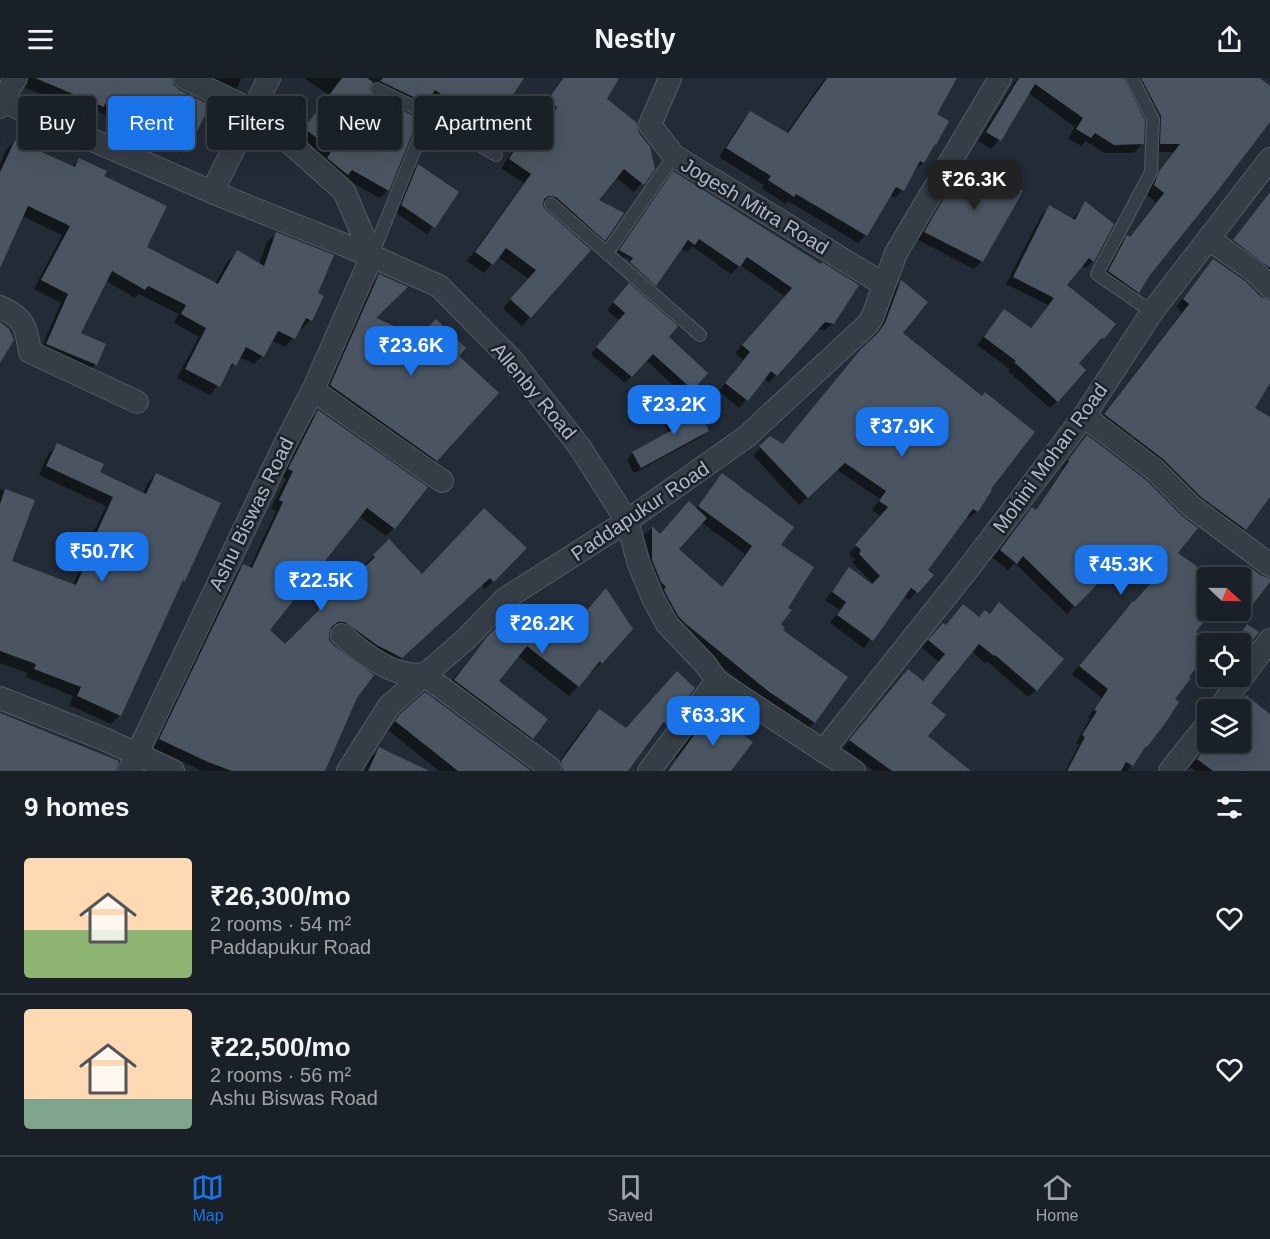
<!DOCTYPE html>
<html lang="en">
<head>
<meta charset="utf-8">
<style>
	:root { --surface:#1a2028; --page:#272d34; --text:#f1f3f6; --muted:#9fa3a8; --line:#383e45; --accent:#1a73e8 }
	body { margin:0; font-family:Helvetica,sans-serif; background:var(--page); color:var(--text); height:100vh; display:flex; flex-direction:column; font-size:22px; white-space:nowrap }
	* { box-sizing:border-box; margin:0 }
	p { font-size:20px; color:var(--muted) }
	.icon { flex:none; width:33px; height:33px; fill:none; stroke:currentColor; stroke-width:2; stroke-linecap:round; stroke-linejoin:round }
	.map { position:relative; height:693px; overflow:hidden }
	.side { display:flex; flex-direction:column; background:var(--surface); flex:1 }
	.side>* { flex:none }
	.top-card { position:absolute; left:18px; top:18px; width:600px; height:54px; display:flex; gap:12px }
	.needle { width:39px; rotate:112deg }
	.tools { position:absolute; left:1197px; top:489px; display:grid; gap:12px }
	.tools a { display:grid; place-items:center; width:54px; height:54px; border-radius:6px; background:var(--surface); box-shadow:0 6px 24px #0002,0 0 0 2px var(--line); font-size:30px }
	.price { position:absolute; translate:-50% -51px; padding:0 14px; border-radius:12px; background:var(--accent); color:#fff; font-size:20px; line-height:39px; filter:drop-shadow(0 2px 3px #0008) }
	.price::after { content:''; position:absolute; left:50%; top:36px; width:18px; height:14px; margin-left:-9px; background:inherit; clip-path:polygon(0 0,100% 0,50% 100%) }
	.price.on { background:#222; color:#fff }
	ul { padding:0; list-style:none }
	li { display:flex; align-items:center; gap:18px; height:150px; padding:0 24px }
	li+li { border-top:2px solid var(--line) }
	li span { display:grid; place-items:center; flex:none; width:168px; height:120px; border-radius:6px; color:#555 }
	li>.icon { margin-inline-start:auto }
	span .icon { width:72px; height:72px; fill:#fffc; stroke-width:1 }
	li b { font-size:26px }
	h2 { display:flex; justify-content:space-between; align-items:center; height:72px; padding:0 24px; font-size:26px }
	.chip { padding:0 21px; border-radius:6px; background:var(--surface); box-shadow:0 6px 24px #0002,0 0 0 2px var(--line); font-size:21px; line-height:54px }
	.chip.on { background:var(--accent); color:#fff }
	header { display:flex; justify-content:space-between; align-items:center; height:78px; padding:0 24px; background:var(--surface); font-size:27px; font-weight:700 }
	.tabs { display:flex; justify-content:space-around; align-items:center; height:84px; border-top:2px solid var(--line); background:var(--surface); font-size:16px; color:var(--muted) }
	.tabs a { display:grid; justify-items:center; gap:3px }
	.tabs .on { color:var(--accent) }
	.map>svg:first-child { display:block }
	.shadow { fill:#0007; fill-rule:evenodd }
	.building { fill:#4a5561 }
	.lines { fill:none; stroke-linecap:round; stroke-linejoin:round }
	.service-casing { stroke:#525b64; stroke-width:14 }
	.minor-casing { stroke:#525b64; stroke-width:24 }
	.service { stroke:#353d46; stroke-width:12 }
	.minor { stroke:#353d46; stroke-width:22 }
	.labels { text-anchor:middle; stroke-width:5; stroke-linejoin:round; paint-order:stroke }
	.street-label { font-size:20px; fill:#afb8c3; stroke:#1b222b }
</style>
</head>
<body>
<header><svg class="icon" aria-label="menu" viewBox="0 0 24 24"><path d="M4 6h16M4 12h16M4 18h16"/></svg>Nestly<svg class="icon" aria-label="share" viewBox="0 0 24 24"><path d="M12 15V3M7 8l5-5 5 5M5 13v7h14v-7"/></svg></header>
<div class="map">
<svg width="1270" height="693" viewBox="0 0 1270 693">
	<rect width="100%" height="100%" fill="#222b36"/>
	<g class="shadow">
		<path d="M19 0H145L189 67 180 75 97 33 94 37 21 8Z"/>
		<path d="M199 0H241L237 10 232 16Z"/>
		<path d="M304 0H522L490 49 482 57 427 20 416 32 372 11H367L388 112 380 120 320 88 326 81 297 59 329 17Z"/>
		<path d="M562 0H617L605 21 638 55 653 91 634 114 615 99 597 122 604 162 596 170 547 127 542 126 544 133 530 239 522 248 503 230 529 201 498 179 484 195 467 183 524 105 501 90 517 67 525 58 535 64 550 38 540 32Z"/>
		<path d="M825 0H956L935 37 930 71 923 85 914 92 902 112 895 120 890 117 865 157 858 165 788 123 785 126 762 110 764 107 719 79 743 42 750 35 786 56Z"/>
		<path d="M1017 0H1257L1270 10V41L1149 196 1138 214 1129 223 1100 203 1119 167 1127 159 1129 160 1156 124 1146 116 1151 103 1173 74H1152V47L1128 2 1123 1 1142 66 1134 75H1104L1086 63 1081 68 1068 60 1075 49 1028 15 999 62 991 71 978 63Z"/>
		<path d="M15 63 72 89 79 82 102 99 145 169 215 206 228 183 237 174 259 187 267 164 276 156 316 215 310 242 302 251 299 249 293 260 285 269 271 262 262 278 254 286 239 279 210 317 177 300 199 259 174 245 179 236 139 216 135 220 106 203 79 256 104 267 96 286 87 295 39 275 61 225 34 211 62 157 22 138 0 176V86L6 72Z"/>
		<path d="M968 83 982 183 974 191 918 162 960 91Z"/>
		<path d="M418 88 457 115 427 156 395 134 411 94Z"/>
		<path d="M674 95 833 245 825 252 817 251 776 297 769 305 764 300 739 330 719 313 743 282 735 275 785 218 740 187 731 196 692 168 686 174 681 170 656 205 625 178 623 181 654 208 648 214 613 180 666 103Z"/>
		<path d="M1270 114V205L1227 170Z"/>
		<path d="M1085 125 1093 183 1086 190 1081 187 1065 208 1103 260 1096 267 1094 266 1077 286 1057 323 1050 330 1008 293 1010 291 977 267 1004 233 1030 251 1048 227 1006 206 1042 136 1049 129 1072 142Z"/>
		<path d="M1213 182 1265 223H1270V303L1253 330 1270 340V419L1237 459 1097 344 1182 234 1176 229Z"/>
		<path d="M380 198 374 240 456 278 436 382 427 391 322 317 370 207Z"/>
		<path d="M901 204V255L988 411 977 433 969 440 966 438 926 492 932 497 909 522 903 517 864 570 830 545 840 532 825 522 850 491 874 507 852 484 855 481 849 476 881 438 872 432 880 421 837 392 799 427 753 377 771 360 782 368 871 264 877 254 893 212Z"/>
		<path d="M622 214 706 295 685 318 646 282 625 305 591 276 619 242 607 232Z"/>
		<path d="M695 327 708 352 701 359 634 395 627 382 633 375 669 355 664 346 671 339Z"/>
		<path d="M318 334 394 450 386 458 359 438 268 553 285 568 352 505 368 488 366 486 389 463 422 497 476 440 493 503 485 511 481 507 392 588 336 552H329L328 562 356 619 322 693H202L152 669 235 496 243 488 249 491 276 433 271 430 286 401 281 399 310 342Z"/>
		<path d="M1087 359 1176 475 1209 500H1208V532H1210L1194 554 1208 566 1146 668 1127 693H1065L1079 667 1076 665 1090 641 1088 640 1102 620 1072 596 1125 532 1133 525 1134 526 1152 505 1120 481 1067 536 1015 485 1008 492 993 480 1025 438 1032 431 1035 433 1063 391 1061 390Z"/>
		<path d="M57 367 98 395 143 416 148 405 156 396 183 502 180 505 120 637 111 646 69 627 73 618 26 599 28 595 0 585V411L33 423 10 484 73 507 91 466 88 465 106 428 39 397 48 376Z"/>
		<path d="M722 397 779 467 786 530 779 547 781 553 846 599 814 645 806 652 760 620 671 546 645 490 644 457 652 450 659 458 695 431ZM701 444 745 476 721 510 677 471Z"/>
		<path d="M1241 495 1252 525 1245 532 1240 528V500H1237Z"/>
		<path d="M596 522 601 585 592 594 590 593 569 618 518 578 497 603 532 660 523 669 445 612 478 570 515 533 564 559Z"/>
		<path d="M999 526 1036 612 1028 619 987 583 985 585 971 573 929 625 926 659 964 693H874L843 670 901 601 923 605 939 584 922 570 935 554 945 548 963 528 978 540 989 537Z"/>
		<path d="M1248 548 1240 566H1234L1241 555Z"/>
		<path d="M693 610 626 693H552L587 645 600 633 625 651Z"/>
		<path d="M1246 619 1270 638V693H1196L1190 689 1210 664H1240V632H1235Z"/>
		<path d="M712 634 729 693H667L677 681 675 679 700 646Z"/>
		<path d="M400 638 522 693H439L388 652Z"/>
		<path d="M380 671 425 693H365L371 679Z"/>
	</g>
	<g class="building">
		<path d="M35 0H172L174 7 179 12 210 27 190 68 105 25 104 29Z"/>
		<path d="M342 0H367L373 4 369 11 373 18 416 39 413 44 416 46 389 113 352 92 348 97 327 80 332 72 304 50Z"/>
		<path d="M383 0H524L491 50 435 12 426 25 380 3Z"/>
		<path d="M563 0H619L607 21 637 45 639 55 650 69 655 91 644 107 624 91 599 122 624 135 605 163 556 119 549 118 544 121 543 128 546 132 591 172 531 240 510 221 536 192 506 170 493 187 475 174 531 96 509 81 525 56 537 64 557 29 547 23Z"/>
		<path d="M827 0H957L937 36 949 43 936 67 935 66 924 85 920 83 904 113 896 109 867 158 796 116 794 119 768 102 771 98 726 70 750 33 788 55Z"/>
		<path d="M1019 0H1124L1145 43 1144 66 1114 67 1095 55 1091 60 1076 51 1083 40 1035 6 1001 63 986 54Z"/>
		<path d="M1141 0H1260L1270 8V44L1219 111 1150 197 1139 215 1108 193 1127 157 1130 159 1164 115 1154 107 1159 93 1180 66H1160L1161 38Z"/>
		<path d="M15 62 75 89 79 80 107 93 104 98 167 128 147 169 218 206 237 172 264 188 276 154 334 177 318 215 324 218 312 243 306 240 295 261 278 253 264 279 246 269 236 288 232 285 220 309 185 291 206 250 181 236 186 227 148 208 145 212 112 193 81 255 106 266 97 287 46 266 68 216 41 202 70 148 28 128 0 190V94Z"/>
		<path d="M967 81 1023 113 983 184 924 154Z"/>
		<path d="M418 86 459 114 435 150 401 127Z"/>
		<path d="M673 93 821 186 822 184 859 207 834 246 825 244 777 298 771 293 748 323 725 305 750 274 742 267 792 210 747 179 740 189 699 161 695 167 688 162 656 208 630 184 633 180 619 172Z"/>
		<path d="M1270 114V190L1233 162Z"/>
		<path d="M1085 123 1114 146 1094 184 1089 180 1067 207 1116 246 1104 261 1102 260 1079 285 1086 292 1058 324 1014 284 1016 283 984 259 1004 231 1031 250 1054 220 1013 199 1049 127 1075 142Z"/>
		<path d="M1213 181 1245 203 1261 219 1270 222V305L1255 330 1270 339V419L1246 452 1201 419 1163 381 1104 336 1189 226 1183 221Z"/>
		<path d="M379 196 408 209 376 240 419 259 436 241 466 270 459 278 499 315 437 383 330 307Z"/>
		<path d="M901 202 928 224 903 255 982 318 985 314 1035 354 991 411 992 412 978 434 973 431 928 492 934 497 918 515 911 510 873 563 837 537 846 524 832 514 849 489 872 506 880 498 859 476 861 472 855 467 888 429 879 423 886 413 845 385 808 420 759 368 770 358 783 366 861 271 877 256 885 245Z"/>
		<path d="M629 205 678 248 669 259 708 295 693 312 653 276 632 299 596 269 625 235 613 224Z"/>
		<path d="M0 244 9 251 14 262 0 285Z"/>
		<path d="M696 325 709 353 641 390 632 374 676 350 670 338Z"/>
		<path d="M318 332 428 409 395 451 367 430 270 552 285 566 349 502 351 503 375 479 373 477 389 461 422 496 484 430 527 470 494 504 490 500 402 580 377 567 345 544H338L332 548 329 555V562L333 567 374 597 357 620 325 693H232L208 684 159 661 243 486 252 490 283 424 279 422 293 393 288 391Z"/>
		<path d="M1087 357 1146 402 1183 439 1198 450 1178 475 1208 496V538L1196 554 1211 566H1208V574L1189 599 1191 600 1175 621 1179 624 1166 644 1147 669 1146 668 1133 688 1126 684 1121 693H1067L1085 659 1082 657 1097 633 1094 632 1108 611 1079 588 1133 523 1134 524 1158 497 1128 475 1075 529 1023 478 1017 486 1000 472 1032 429 1036 432 1069 383 1068 382Z"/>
		<path d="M57 365 104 386 100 394 146 416 156 395 221 425 185 503 183 502 121 638 77 618 81 609 34 591 36 586 0 573V426L5 411 35 422 12 483 76 507 99 457 96 456 113 419 46 388Z"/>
		<path d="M722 395 794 449 781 467 814 489 788 530 792 532 781 546 785 550 783 552 848 599 815 645 768 613 686 546 678 538 665 514 664 511 666 509 661 504 652 482V448L660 456 689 423 707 440 679 471 722 509 752 468 698 428Z"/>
		<path d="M1247 487 1262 498 1270 500V504L1253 526 1240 516V495Z"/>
		<path d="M606 510 633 551 602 586 600 583 579 609 527 568 499 603 548 641 533 661 454 602 487 559 514 532 524 525 565 558Z"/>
		<path d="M999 524 1064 581 1037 613 995 577 994 578 979 566 931 625 946 637 928 658 971 693H892L849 662 908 591 923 603 945 576 928 562 943 545 946 547 963 526 979 539 985 532 990 536Z"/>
		<path d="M1247 546 1259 554 1240 579V557Z"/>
		<path d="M677 593 695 610 667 647 664 644 628 693H563L561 683 599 631 626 650Z"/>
		<path d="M425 614 531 693H458L395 643 399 637Z"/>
		<path d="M1246 617 1270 636V693H1213L1197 681 1210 664H1240V632H1235Z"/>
		<path d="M712 632 753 664 731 693H668Z"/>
		<path d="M0 635 119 683 116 693H0Z"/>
		<path d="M379 669 429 693H368Z"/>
	</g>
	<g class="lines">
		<defs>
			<g id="service">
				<path d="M1132 0 1153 41 1151 94 1097 196 1152 234"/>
				<path d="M377 11 429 36 496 77"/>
				<path d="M551 126 700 257"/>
				<path d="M607 175 674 78"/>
				<path d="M372 177 429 36"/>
			</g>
			<g id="minor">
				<path d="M670 0 650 47 674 78 883 206"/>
				<path d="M0 22 212 114 372 178 439 208 512 282 579 368 627 443 639 486 653 520 667 546 706 587 717 603 854 693"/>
				<path d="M0 29 1 23 16 0"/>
				<path d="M212 114 269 0"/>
				<path d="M1209 161 1254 193 1270 209"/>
				<path d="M0 229C25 240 26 249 30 274L137 324"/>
				<path d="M313 312 442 403"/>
				<path d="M1084 338 1155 392 1192 429 1270 487"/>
				<path d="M342 557C362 575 395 601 423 596L550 690"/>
				<path d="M0 620 104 661 173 693"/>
				<path d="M1218 632 1270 562"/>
				<path d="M823 673 968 491 1084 338 1152 234 1270 81"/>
				<path d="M129 693 284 368 313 312 372 178 344 113 254 33 185 0"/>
				<path d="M348 693 389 628 466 561 505 521 627 443 746 359 868 246 872 240 896 175 1000 0"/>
				<path d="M649 693 717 603"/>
				<path d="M1170 693 1208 645"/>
			</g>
		</defs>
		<use href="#service" class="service-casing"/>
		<use href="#minor" class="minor-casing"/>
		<use href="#service" class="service"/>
		<use href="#minor" class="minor"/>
	</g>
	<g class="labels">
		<g class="street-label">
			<text transform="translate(755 128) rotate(31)" y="7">Jogesh Mitra Road</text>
			<text transform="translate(534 313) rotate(50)" y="7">Allenby Road</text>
			<text transform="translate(1050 380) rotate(-54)" y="7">Mohini Mohan Road</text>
			<text transform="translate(640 433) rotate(-34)" y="7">Paddapukur Road</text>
			<text transform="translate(251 436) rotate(-64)" y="7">Ashu Biswas Road</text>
		</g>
	</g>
</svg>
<div class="tools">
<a><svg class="needle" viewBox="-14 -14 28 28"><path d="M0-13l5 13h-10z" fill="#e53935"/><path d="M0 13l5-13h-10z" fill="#9fa3a8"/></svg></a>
<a><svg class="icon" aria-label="locate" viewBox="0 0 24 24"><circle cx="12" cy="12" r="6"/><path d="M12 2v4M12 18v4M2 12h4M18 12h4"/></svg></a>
<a><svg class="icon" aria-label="layers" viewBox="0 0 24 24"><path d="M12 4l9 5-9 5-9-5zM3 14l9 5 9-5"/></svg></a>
</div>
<b class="price on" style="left:974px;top:133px">₹26.3K</b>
<b class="price" style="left:411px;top:299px">₹23.6K</b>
<b class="price" style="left:674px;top:358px">₹23.2K</b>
<b class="price" style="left:902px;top:380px">₹37.9K</b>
<b class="price" style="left:102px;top:505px">₹50.7K</b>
<b class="price" style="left:1121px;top:518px">₹45.3K</b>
<b class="price" style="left:321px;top:534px">₹22.5K</b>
<b class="price" style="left:542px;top:577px">₹26.2K</b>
<b class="price" style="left:713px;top:669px">₹63.3K</b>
<div class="top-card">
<a class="chip">Buy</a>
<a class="chip on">Rent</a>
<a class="chip">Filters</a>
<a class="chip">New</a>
<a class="chip">Apartment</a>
</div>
</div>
<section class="side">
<h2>9 homes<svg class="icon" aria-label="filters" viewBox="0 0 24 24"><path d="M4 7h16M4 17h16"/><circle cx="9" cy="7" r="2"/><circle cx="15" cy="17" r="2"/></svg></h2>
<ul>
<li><span style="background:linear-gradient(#ffd9b3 60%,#8fb573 0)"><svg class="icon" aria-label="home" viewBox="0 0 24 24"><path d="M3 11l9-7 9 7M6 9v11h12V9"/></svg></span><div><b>₹26,300/mo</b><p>2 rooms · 54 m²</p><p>Paddapukur Road</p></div><svg class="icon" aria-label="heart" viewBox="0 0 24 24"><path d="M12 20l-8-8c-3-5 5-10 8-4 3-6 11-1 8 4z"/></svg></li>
<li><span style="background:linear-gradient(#ffd9b3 75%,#7fa58c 0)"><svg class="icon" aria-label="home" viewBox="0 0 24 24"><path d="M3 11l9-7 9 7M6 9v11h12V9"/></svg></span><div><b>₹22,500/mo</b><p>2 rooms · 56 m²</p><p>Ashu Biswas Road</p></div><svg class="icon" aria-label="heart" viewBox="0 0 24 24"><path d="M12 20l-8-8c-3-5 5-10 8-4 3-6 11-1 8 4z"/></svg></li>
</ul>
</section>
<nav class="tabs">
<a class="on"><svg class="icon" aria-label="map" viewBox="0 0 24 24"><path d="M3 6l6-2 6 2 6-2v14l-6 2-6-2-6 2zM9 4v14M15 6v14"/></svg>Map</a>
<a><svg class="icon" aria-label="saved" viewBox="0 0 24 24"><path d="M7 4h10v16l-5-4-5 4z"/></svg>Saved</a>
<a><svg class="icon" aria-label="home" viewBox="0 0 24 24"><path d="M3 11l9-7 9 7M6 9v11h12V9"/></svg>Home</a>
</nav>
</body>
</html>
